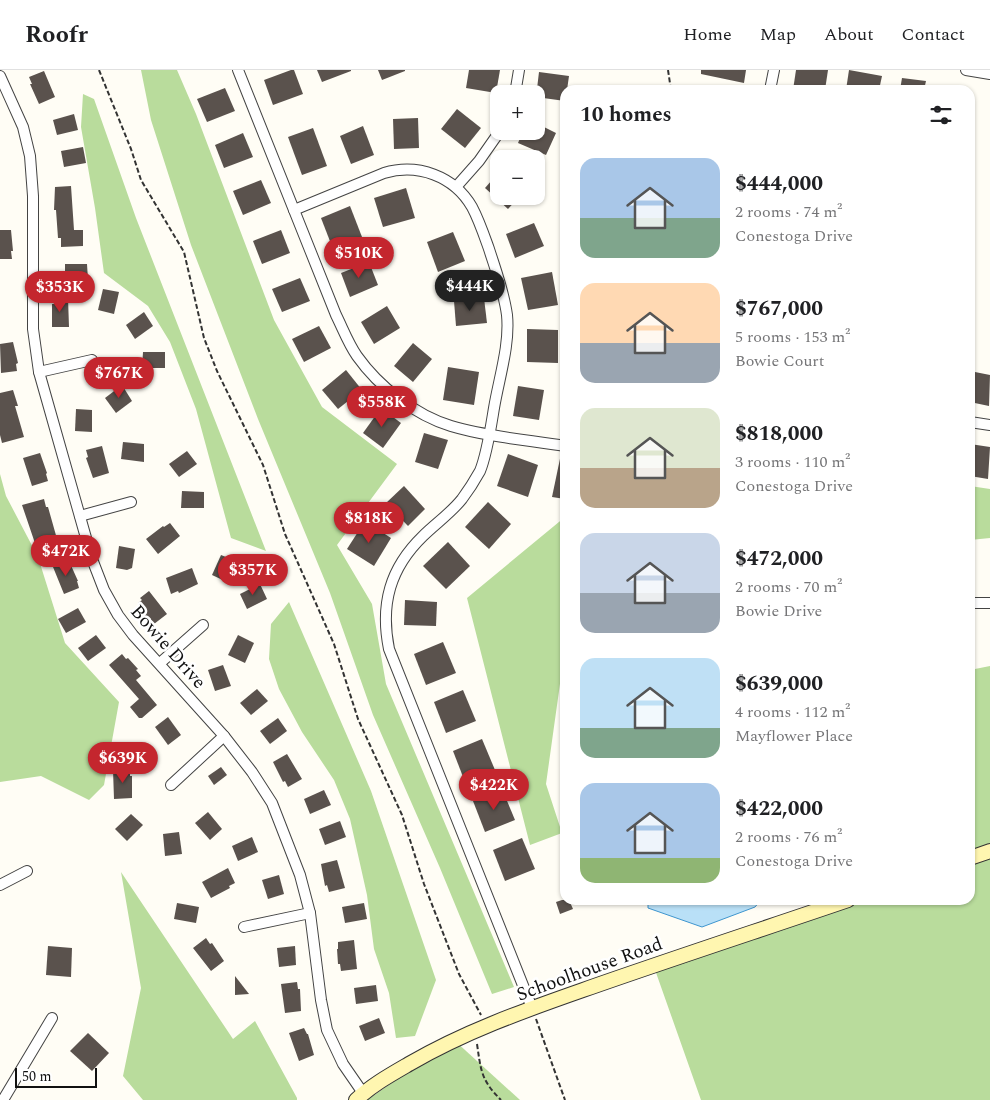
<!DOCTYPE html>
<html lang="en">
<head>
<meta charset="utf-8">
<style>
	:root { --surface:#fff; --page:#f6f6f6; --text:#202124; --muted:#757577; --line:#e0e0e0; --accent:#c4262e }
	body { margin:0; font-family:Spectral,serif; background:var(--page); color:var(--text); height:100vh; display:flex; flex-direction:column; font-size:19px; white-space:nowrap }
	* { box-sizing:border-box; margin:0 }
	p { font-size:16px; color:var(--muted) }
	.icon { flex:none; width:28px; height:28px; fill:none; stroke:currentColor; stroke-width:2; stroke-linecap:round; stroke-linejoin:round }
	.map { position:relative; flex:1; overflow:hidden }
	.sheet { position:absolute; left:560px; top:15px; width:415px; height:820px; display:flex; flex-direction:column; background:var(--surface); border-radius:15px; box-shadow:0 1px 4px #0004 }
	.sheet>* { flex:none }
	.controls { position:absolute; left:490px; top:15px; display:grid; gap:10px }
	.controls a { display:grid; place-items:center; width:55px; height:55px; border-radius:10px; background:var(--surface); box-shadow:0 1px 4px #0004; font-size:25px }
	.scale { position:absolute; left:15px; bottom:12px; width:82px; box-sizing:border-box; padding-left:5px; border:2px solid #111; border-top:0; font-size:14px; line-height:18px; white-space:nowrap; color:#111; -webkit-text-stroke:4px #fff; paint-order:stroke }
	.price { position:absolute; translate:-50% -42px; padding:0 11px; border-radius:18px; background:var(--accent); color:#fff; font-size:16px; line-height:32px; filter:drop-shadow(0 1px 2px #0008) }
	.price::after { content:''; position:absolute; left:50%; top:30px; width:15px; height:11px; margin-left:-8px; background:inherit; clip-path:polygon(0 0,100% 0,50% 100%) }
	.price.on { background:#222; color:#fff }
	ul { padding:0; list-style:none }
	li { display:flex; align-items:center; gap:15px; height:125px; padding:0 20px }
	li span { display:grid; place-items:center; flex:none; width:140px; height:100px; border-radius:15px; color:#555 }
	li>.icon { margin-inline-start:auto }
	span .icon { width:60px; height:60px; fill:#fffc; stroke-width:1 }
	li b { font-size:21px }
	h2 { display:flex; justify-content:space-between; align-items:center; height:60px; padding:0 20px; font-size:21px }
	header { display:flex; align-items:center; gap:30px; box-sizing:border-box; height:70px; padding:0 25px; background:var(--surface); border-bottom:1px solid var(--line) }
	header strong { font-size:24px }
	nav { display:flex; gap:28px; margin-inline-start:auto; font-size:18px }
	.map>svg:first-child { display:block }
	.forest { fill:#b9dc9c }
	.water { fill:#b9e0f7; stroke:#3f96cf }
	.building { fill:#5a524d }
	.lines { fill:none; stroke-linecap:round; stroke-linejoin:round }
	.street-casing { stroke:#444; stroke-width:12 }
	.secondary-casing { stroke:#333; stroke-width:16 }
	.path { stroke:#333; stroke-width:2; stroke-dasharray:5 2.5; stroke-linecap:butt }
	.street { stroke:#fff; stroke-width:10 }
	.secondary { stroke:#fff6b0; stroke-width:14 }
	.labels { text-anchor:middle; stroke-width:5; stroke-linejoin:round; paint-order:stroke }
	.street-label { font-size:19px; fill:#111; stroke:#fff }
</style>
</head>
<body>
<header>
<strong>Roofr</strong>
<nav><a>Home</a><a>Map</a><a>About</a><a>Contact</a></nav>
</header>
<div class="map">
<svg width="990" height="1030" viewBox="0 0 990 1030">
	<rect width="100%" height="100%" fill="#fffdf5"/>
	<g class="forest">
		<path d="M141 0H177L196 44 274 250 322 337 397 394 337 475 372 534 386 614 514 917 492 924 440 798 373 645 330 523 258 349 191 175 151 50Z"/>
		<path d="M83 24 94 29 136 148 266 481 231 468 196 339 170 272 148 236 104 203 95 138 81 57Z"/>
		<path d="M0 404 6 426 38 487 65 573 119 632 104 715 89 730 41 706 0 712Z"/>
		<path d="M970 416 990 419V468L970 470Z"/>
		<path d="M565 447V578L546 714 562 763 530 775 467 528Z"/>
		<path d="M289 532 371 721 436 910 415 966 396 968 389 923 374 879 367 825 350 749 334 710 302 662 279 619 269 589 271 554Z"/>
		<path d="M990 596V1030H701L654 897 832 830H970V600Z"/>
		<path d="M121 802 233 969 255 951 297 1028V1030H143L123 1006 141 918Z"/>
		<path d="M454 970 520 1030H367Z"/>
	</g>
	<path class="water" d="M648 830H761L755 837 702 857 648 838Z"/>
	<g class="building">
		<path d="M291 0H294L303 24 273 35 264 10Z"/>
		<path d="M317 0H351V1L322 12Z"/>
		<path d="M378 0H405V1L382 10Z"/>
		<path d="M469 0H500L496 23 466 18Z"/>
		<path d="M701 0H746L744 13 701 4Z"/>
		<path d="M796 0H828L825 20H793Z"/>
		<path d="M849 0 882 6 879 20H846Z"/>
		<path d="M44 1 55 27 39 34 30 14H32L29 7Z"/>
		<path d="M539 2 569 6 567 20H565V31L536 27Z"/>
		<path d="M902 8 926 11 924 20H900Z"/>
		<path d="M225 18 235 41 207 52 197 29Z"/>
		<path d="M457 39 481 58 465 78 441 59Z"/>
		<path d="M74 44 78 60 57 65 53 50Z"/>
		<path d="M418 48 419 78 394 79 393 49Z"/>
		<path d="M536 53 556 63 546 85 518 73 523 61H536Z"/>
		<path d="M363 56 374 85 351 94 340 66Z"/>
		<path d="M313 58 327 96 302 105 288 67Z"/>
		<path d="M243 63 253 87 224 98 215 75Z"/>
		<path d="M83 77 86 93 64 97 61 81Z"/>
		<path d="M499 102V126H520L508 139 485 118Z"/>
		<path d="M261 110 271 133 243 145 233 121Z"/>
		<path d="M71 116 74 160H83V176L61 177V168H58L56 140H54L55 117Z"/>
		<path d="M406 118 415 148 383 157 374 128Z"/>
		<path d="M350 136 362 167 333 179 321 148Z"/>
		<path d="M534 153 544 176 515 188 506 164Z"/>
		<path d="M0 160H11L13 181H11L12 189H0Z"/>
		<path d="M281 160 290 183 262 194 253 171Z"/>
		<path d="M453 162 465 191 438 202 427 172Z"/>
		<path d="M369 192 378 215 350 227 341 203Z"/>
		<path d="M65 194H87L88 210 65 211Z"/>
		<path d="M552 202 558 235 528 240 521 208Z"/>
		<path d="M300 208 310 231 282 242 272 219Z"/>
		<path d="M103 219 119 222 114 244 98 240Z"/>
		<path d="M54 228H68L69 257H52V234H54Z"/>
		<path d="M484 228 487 253 456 256 454 231Z"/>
		<path d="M387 236 400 258 374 274 361 252Z"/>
		<path d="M144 242 153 256 135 269 126 255Z"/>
		<path d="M319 256 331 278 304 292 292 269Z"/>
		<path d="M527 259 558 260V293L527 292Z"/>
		<path d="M13 272 18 293 16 294 17 301 1 303 0 274Z"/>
		<path d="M413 273 432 289 413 312 394 296Z"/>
		<path d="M143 282H165V298H142Z"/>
		<path d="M448 297 479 302 474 335 443 330Z"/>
		<path d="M346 300 362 320 338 339 322 320Z"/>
		<path d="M970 301 990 305 989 336 970 332Z"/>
		<path d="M122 315 132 331 116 343 105 328Z"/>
		<path d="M518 316 544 320 539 350 513 346Z"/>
		<path d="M13 320 18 336H15L24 367 2 373 0 365V323Z"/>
		<path d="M381 338 401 353 383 378 363 363Z"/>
		<path d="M76 339 92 340V362L75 361Z"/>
		<path d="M424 363 448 370 438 399 415 392Z"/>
		<path d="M123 372 144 374V392L121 389Z"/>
		<path d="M970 374 990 377 988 409 970 406Z"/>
		<path d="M102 376 109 403 93 408 86 388 88 387 86 380Z"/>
		<path d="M187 381 197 394 179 407 169 394Z"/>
		<path d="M40 383 47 403 46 404 48 411 32 416 23 388Z"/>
		<path d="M508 384 538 395 528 427 497 416Z"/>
		<path d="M561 384H565V429L552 427Z"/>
		<path d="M404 416 425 439 408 456 386 433Z"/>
		<path d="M182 421 204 422V438H181Z"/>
		<path d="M44 429 46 437H48L59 476 38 482 22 435Z"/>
		<path d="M488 432 511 454 489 479 465 457Z"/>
		<path d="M365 451 391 468 374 496 347 479Z"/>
		<path d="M170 453 180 466 158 484 146 469 163 456 164 457Z"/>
		<path d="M448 472 470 496 446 519 423 496Z"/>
		<path d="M119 476 135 479 132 498 127 500 116 498Z"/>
		<path d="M221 485 236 491 227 512 212 505Z"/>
		<path d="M69 491 78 511H77L79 518 64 524 53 497Z"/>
		<path d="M192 498 198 514 179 523 178 521 171 524 166 508Z"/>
		<path d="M260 514 267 529 247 539 240 524Z"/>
		<path d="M149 521 167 544 154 554 150 548 148 550 139 538 141 537 138 533 142 530 140 528Z"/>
		<path d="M405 530 437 532 436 556 404 555Z"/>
		<path d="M78 538 86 552 66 563 58 549Z"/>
		<path d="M96 565 106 578 88 591 78 578Z"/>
		<path d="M238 565 254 573 245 593 228 585Z"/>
		<path d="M443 572 456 603 426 615 414 584Z"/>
		<path d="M122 584 126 589 128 588 138 599 136 600 141 606 136 610 157 635 142 648H139L130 637 139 629 109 595Z"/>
		<path d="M223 595 231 616 215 621 208 600Z"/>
		<path d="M257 619 268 631 251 645 240 633Z"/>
		<path d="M463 620 476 651 446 663 434 632Z"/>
		<path d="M168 647 181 665 168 675 155 657Z"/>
		<path d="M278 648 287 661 270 674 260 661Z"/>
		<path d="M482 669 495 700 465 712 453 681Z"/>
		<path d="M287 684 302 709 288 717 285 711 283 712 273 692Z"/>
		<path d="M221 697 227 705 214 715 208 706Z"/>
		<path d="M130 699V706H132V728L114 729 113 700Z"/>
		<path d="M502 719 515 750 485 762 473 731Z"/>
		<path d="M324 720 331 735 310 744 304 729Z"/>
		<path d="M208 742 222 759 210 770 195 753Z"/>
		<path d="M131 744 143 755 127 771 115 759Z"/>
		<path d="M340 751 346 767 325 775 319 759Z"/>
		<path d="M179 762 182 784 165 786 163 764Z"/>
		<path d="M252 767 258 782 238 791 232 776Z"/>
		<path d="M522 768 535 799 505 811 493 780Z"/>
		<path d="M337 790 345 818 329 822 327 815 325 816 321 794Z"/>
		<path d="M228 798 235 813 229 816 230 818 211 828 202 812Z"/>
		<path d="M279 805 284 824 268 829 262 810Z"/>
		<path d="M562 830H569L573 839 560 844 556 832Z"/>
		<path d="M177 833 199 837 196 853 174 849Z"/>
		<path d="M364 833 367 849 345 853 342 837Z"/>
		<path d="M206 868 210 874 212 873 224 891 211 901 193 878Z"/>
		<path d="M354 870 357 899 341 901 340 894H338L337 879H338V872Z"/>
		<path d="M48 876 72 878 71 907 46 905Z"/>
		<path d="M295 876 296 895 279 897 277 878Z"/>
		<path d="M235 906 249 924 235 925Z"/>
		<path d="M297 912 298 919H300L301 941 285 943 281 914Z"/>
		<path d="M376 915 378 931 356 934 354 918Z"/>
		<path d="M379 948 385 963 365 971 359 956Z"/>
		<path d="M304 958 307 964H308L314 985 299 991 289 963Z"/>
		<path d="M88 963 109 983 92 1001 70 981Z"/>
	</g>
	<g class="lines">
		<defs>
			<g id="street">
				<path d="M238 0 336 245C343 259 348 273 357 286 379 317 415 345 451 356 488 367 528 370 565 376"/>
				<path d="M966 0 990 4"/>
				<path d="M0 6 23 57 30 86 33 126V259L39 302 92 489 104 520 118 545 133 565 224 666 252 702 272 733 300 805 310 843 321 930 327 960 343 994 363 1023"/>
				<path d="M770 20 774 0"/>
				<path d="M515 24 519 0"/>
				<path d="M456 117 479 91 500 61"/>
				<path d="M294 140 384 103C418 93 454 106 472 137 479 150 484 165 489 179 496 201 504 222 507 245 510 275 499 308 494 338 491 356 487 384 480 401 475 410 468 421 462 429 451 443 435 454 423 466 390 498 380 534 389 579L532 938"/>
				<path d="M39 302 92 290"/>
				<path d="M970 352 990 355"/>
				<path d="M80 446 131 432"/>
				<path d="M970 533H990"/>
				<path d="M160 593 203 555"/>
				<path d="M171 715 224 666"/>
				<path d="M0 815 27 801"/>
				<path d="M244 857 310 843"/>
				<path d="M3 1030 52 948"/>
			</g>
			<g id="secondary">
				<path d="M970 788 990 781"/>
				<path d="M356 1030C372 1015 390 1005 409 994 464 962 523 941 583 920 671 889 760 860 848 830"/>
			</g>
		</defs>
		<use href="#street" class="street-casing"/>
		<use href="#secondary" class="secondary-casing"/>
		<g class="path">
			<path d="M99 0 131 79 141 110 184 182 204 268 217 301 263 395 285 464 334 574 358 649 402 745 424 814 459 904 481 945"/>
			<path d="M668 0 671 20"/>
			<path d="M790 830 793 836"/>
			<path d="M536 949 565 1030"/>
			<path d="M477 974C481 1001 481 1010 501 1030"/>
		</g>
		<use href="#street" class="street"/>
		<use href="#secondary" class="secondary"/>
	</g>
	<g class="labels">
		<g class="street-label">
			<text transform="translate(169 576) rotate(49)" y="7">Bowie Drive</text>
			<text transform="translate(589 898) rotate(-20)" y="7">Schoolhouse Road</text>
		</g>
	</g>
</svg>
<div class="controls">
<a>+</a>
<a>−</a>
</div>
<div class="scale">50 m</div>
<b class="price" style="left:359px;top:209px">$510K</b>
<b class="price on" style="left:470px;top:242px">$444K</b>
<b class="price" style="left:60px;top:243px">$353K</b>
<b class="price" style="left:119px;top:329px">$767K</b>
<b class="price" style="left:382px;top:358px">$558K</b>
<b class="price" style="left:369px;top:474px">$818K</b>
<b class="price" style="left:66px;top:507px">$472K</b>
<b class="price" style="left:253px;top:526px">$357K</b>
<b class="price" style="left:123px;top:714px">$639K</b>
<b class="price" style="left:494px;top:741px">$422K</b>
<section class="sheet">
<h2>10 homes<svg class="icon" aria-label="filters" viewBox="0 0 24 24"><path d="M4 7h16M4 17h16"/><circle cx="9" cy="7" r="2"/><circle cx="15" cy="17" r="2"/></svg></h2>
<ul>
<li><span style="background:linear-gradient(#a9c7e8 60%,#7fa58c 0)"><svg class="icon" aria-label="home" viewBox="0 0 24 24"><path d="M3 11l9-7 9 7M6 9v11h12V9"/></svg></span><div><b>$444,000</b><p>2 rooms · 74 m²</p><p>Conestoga Drive</p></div></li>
<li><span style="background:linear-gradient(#ffd9b3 60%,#9aa5b1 0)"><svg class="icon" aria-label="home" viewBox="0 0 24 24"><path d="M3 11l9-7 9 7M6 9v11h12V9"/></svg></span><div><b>$767,000</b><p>5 rooms · 153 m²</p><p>Bowie Court</p></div></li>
<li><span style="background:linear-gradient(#dfe7d0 60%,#b9a48a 0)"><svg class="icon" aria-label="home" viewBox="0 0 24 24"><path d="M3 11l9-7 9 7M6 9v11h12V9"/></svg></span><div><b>$818,000</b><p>3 rooms · 110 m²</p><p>Conestoga Drive</p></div></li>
<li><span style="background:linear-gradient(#c9d6e8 60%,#9aa5b1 0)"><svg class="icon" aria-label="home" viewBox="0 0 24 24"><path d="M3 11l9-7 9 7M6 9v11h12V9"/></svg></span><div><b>$472,000</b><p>2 rooms · 70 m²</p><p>Bowie Drive</p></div></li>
<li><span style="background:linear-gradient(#bfe0f5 70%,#7fa58c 0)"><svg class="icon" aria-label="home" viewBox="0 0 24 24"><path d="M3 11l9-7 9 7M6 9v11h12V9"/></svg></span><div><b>$639,000</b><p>4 rooms · 112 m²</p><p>Mayflower Place</p></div></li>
<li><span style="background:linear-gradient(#a9c7e8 75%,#8fb573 0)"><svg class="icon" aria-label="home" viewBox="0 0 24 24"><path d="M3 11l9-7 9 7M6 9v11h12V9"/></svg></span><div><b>$422,000</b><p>2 rooms · 76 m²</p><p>Conestoga Drive</p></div></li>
</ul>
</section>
</div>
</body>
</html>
